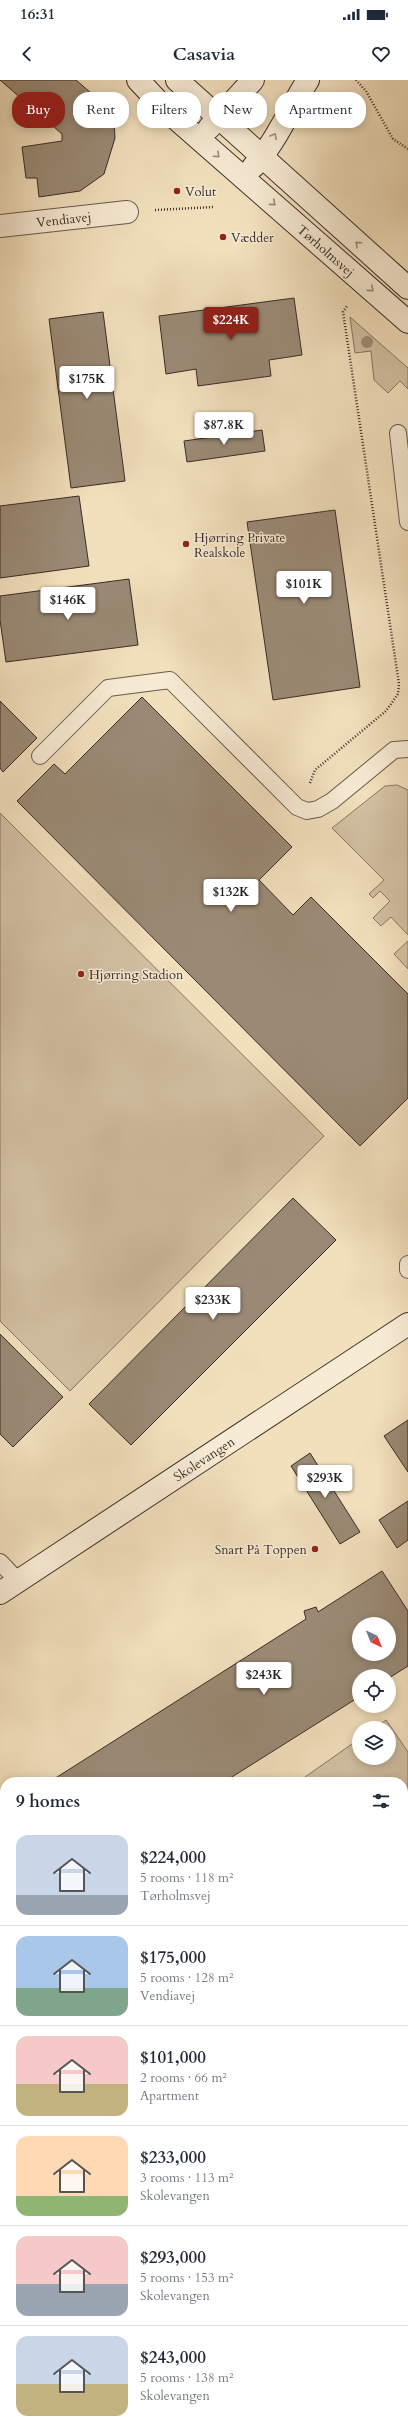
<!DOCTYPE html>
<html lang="en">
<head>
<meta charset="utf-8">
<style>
	:root { --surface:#fff; --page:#f2f2f3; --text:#1f2937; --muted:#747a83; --line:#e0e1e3; --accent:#8f2418 }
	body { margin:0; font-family:Cardo,serif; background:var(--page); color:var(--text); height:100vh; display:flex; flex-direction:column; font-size:15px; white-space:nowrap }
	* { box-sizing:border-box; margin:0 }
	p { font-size:13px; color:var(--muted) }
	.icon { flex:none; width:22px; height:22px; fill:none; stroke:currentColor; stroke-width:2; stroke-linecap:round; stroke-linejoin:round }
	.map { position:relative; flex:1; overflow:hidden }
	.sheet { position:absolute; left:0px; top:1697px; width:408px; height:656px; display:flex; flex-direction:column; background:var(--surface); border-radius:16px 16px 0 0; box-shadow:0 2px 10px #0003 }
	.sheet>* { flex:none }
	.banner { position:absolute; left:12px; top:12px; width:384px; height:36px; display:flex; gap:8px }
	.needle { width:26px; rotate:137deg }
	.fabs { position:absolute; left:352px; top:1537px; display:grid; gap:8px }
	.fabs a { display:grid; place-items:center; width:44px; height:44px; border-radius:50%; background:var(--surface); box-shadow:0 2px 10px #0003; font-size:20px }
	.price { position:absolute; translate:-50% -34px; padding:0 9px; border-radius:4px; background:#fff; color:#222; font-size:13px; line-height:26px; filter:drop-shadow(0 1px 2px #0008) }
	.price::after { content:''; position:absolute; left:50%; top:24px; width:12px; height:9px; margin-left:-6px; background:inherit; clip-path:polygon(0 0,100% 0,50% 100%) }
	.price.active { background:var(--accent); color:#fff }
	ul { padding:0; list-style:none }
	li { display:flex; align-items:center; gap:12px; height:100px; padding:0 16px }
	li+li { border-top:1px solid var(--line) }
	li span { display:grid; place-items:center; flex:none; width:112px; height:80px; border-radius:12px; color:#555 }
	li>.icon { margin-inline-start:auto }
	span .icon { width:48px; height:48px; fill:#fffc; stroke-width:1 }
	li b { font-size:17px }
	h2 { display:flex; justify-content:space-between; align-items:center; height:48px; padding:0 16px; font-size:17px }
	.chip { padding:0 14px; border-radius:16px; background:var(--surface); box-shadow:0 2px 10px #0003; font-size:14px; line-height:36px }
	.chip.active { background:var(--accent); color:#fff }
	.status { display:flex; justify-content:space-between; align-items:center; height:28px; padding:0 20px; background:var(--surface); direction:ltr }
	.status svg { height:11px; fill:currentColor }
	header { display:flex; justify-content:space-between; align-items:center; height:52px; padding:0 16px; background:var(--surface); font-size:18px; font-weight:800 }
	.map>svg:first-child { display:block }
	.green { fill:#d3c1a4; stroke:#867666 }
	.building { fill:#9a8a75; stroke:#3a2c27; fill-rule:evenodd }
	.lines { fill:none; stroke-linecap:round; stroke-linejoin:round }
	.lane-casing { stroke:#68594c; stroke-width:18 }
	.street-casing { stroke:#68594c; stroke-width:24 }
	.secondary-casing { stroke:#3a2c27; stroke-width:24 }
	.path { stroke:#3a2c27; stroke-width:2.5; stroke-dasharray:1 2; stroke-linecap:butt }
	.lane { stroke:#f7ebd4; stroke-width:16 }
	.street { stroke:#f7ebd4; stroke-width:22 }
	.secondary { stroke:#f7ebd4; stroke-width:22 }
	.tree { fill:#9e8e78 }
	.oneway { stroke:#988c7e }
	.poi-dot { fill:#8f2418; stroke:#f7ebd4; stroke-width:1.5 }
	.labels { text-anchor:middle; stroke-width:3; stroke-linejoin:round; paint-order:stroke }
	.poi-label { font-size:13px; fill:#3a2c27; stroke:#f7ebd4; text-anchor:start }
	.street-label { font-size:13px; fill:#3a2c27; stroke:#f7ebd4 }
</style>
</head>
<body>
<div class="status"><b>16:31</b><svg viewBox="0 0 49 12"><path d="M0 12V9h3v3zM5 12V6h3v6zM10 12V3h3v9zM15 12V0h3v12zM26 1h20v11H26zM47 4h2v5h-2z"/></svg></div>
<header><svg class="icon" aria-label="back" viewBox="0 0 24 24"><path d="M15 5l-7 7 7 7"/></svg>Casavia<svg class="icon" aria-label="heart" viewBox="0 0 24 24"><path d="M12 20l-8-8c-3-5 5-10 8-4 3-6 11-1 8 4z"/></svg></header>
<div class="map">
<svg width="408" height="2353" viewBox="0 0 408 2353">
	<rect width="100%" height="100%" fill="#f2e0bd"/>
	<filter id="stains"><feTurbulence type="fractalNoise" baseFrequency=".005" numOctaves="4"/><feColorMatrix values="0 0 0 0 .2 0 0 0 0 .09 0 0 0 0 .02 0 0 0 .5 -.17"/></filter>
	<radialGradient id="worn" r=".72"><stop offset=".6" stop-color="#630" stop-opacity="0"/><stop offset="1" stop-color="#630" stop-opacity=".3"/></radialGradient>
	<g class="green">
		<path d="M350 237 408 288V309L400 301 388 313 374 300 371 271 355 273Z"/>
		<path d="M397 705 408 710V855L391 837 381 846 373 838 390 821 380 811 373 818 369 814 384 800 332 748 385 706Z"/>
		<path d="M0 733 324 1056 70 1311 0 1241Z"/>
		<path d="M408 861V889L394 874Z"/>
		<path d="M386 1640 408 1672V1988L403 1991V1702H298L359 1659V1678H389V1648H375Z"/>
	</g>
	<g class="building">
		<path d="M0 0H76L106 26 114 43 115 58 104 94 80 111 39 117 37 98H26L22 67 62 61V54Z"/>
		<path d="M294 218 302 275 269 280 271 296 198 306 196 289 166 294 159 236Z"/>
		<path d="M103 232 125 401 71 408 49 239Z"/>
		<path d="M262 350 265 371 187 382 184 361Z"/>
		<path d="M79 416 89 486 0 498V426Z"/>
		<path d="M335 430 360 607 273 620 247 442Z"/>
		<path d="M129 499 138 565 6 582 0 540V516Z"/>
		<path d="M142 617 292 767 259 800 293 835 311 817 408 914V1018L360 1066 17 721 54 684 65 694Z"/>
		<path d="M0 621 37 658 3 692 0 688Z"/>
		<path d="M293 1118 336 1160 131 1365 89 1324Z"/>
		<path d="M0 1254 63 1317 13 1367 0 1354Z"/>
		<path d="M408 1340V1392L384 1356Z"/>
		<path d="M310 1373 360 1452 340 1464 291 1386Z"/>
		<path d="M408 1421V1460L397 1468 379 1440Z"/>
		<path d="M382 1491 408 1531V1586L389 1598 359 1596V1617L224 1702H55L54 1699 306 1539 304 1531 316 1527 318 1532ZM359 1544H389V1574H359Z"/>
		<path d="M0 1732 5 1739V1877L0 1881Z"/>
		<path d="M0 2028 5 2034V2093L0 2087Z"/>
		<path d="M0 2118 5 2124V2165L0 2169Z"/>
		<path d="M5 2214V2262L0 2257V2218Z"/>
		<path d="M78 2348H102L96 2353H82Z"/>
		<path d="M254 2348H326L330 2353H251Z"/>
	</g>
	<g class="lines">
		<defs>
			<g id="lane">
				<path d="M398 353 408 442"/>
				<path d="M40 676 108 608 170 600 297 727 307 731 318 729 332 721 394 670 408 669"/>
				<path d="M408 1184V1190"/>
				<path d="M0 1482 18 1501"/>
				<path d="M0 1969 5 1974"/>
			</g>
			<g id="street">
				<path id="s1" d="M0 146 127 132"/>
			</g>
			<g id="secondary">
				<path id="s2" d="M138 0 166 30 408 242"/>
				<path d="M177 0 408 208"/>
				<path d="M209 48 253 0"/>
				<path d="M253 87C275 64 290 28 308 0"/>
				<path id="s3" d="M0 1513 408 1244"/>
			</g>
		</defs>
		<use href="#lane" class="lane-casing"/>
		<use href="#street" class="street-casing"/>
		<use href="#secondary" class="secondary-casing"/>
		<g class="path">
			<path d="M356 0 366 11 393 59 408 69"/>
			<path d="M155 130 214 127"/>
			<path d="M310 703 315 690 386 631 398 614 399 604 343 232 347 226"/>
			<path d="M384 2348 389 2353"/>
		</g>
		<use href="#lane" class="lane"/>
		<use href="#street" class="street"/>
		<use href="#secondary" class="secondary"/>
	</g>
	<circle class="tree" cx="367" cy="262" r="6"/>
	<defs><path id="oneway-chevron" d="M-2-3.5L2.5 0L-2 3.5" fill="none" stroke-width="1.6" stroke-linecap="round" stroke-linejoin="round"/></defs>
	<g class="oneway">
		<use href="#oneway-chevron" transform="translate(274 56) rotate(-61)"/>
		<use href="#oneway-chevron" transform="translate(217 75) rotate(42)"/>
		<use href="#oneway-chevron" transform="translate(273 123) rotate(40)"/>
		<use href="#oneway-chevron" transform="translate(358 164) rotate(-138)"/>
		<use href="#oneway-chevron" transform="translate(371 209) rotate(41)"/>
	</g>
	<g class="poi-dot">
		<circle cx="177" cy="111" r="4"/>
		<circle cx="223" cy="157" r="4"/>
		<circle cx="186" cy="464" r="4"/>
		<circle cx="81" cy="894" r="4"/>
		<circle cx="315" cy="1469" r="4"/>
	</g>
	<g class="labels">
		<g class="poi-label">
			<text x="185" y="116">Volut</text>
			<text x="231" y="162">Vædder</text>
			<text x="194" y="462">Hjørring Private<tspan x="194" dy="15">Realskole</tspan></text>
			<text x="89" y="899">Hjørring Stadion</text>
			<text x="307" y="1474" text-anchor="end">Snart På Toppen</text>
		</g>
		<g class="street-label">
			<text dy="5" stroke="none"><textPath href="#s1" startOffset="64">Vendiavej</textPath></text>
			<text dy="5" stroke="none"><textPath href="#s2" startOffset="254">Tørholmsvej</textPath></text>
			<text dy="5" stroke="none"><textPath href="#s3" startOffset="244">Skolevangen</textPath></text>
		</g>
	</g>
	<rect width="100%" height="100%" filter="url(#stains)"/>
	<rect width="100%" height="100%" fill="url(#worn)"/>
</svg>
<div class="fabs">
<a><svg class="needle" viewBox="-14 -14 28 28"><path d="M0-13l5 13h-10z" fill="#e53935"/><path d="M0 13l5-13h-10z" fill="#747a83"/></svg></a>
<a><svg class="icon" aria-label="locate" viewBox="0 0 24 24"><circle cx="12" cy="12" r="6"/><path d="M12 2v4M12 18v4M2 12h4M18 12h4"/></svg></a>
<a><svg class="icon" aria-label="layers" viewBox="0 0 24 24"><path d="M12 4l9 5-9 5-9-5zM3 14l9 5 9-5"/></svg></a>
</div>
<b class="price active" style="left:231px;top:261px">$224K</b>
<b class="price" style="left:87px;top:320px">$175K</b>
<b class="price" style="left:224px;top:366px">$87.8K</b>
<b class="price" style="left:304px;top:525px">$101K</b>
<b class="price" style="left:68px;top:541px">$146K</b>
<b class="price" style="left:231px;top:833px">$132K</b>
<b class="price" style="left:213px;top:1241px">$233K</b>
<b class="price" style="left:325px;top:1419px">$293K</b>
<b class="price" style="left:264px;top:1616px">$243K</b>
<div class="banner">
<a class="chip active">Buy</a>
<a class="chip">Rent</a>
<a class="chip">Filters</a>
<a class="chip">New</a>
<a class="chip">Apartment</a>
</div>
<section class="sheet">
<h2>9 homes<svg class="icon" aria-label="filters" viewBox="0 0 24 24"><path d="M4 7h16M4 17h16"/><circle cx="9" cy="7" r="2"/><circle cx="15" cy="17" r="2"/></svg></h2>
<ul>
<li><span style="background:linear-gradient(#c9d6e8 75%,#9aa5b1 0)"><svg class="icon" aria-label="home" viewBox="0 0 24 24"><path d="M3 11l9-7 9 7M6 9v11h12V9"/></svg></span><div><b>$224,000</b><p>5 rooms · 118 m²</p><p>Tørholmsvej</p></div></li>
<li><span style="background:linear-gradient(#a9c7e8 65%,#7fa58c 0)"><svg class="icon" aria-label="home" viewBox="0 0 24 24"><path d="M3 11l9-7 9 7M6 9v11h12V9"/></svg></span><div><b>$175,000</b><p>5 rooms · 128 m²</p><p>Vendiavej</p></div></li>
<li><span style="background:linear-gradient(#f6c9c9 60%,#c2b280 0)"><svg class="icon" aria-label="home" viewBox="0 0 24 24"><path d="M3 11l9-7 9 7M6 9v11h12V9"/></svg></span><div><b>$101,000</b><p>2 rooms · 66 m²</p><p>Apartment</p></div></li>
<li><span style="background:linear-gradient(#ffd9b3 75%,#8fb573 0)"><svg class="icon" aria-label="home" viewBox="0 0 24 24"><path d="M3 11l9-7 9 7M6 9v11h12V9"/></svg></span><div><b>$233,000</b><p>3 rooms · 113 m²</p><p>Skolevangen</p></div></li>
<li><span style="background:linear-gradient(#f6c9c9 60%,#9aa5b1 0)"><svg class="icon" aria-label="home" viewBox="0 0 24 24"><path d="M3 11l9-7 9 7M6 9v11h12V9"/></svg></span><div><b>$293,000</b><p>5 rooms · 153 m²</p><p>Skolevangen</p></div></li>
<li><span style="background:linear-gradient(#c9d6e8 60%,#c2b280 0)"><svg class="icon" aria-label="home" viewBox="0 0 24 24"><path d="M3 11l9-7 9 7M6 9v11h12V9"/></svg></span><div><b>$243,000</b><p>5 rooms · 138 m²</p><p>Skolevangen</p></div></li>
</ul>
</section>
</div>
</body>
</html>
